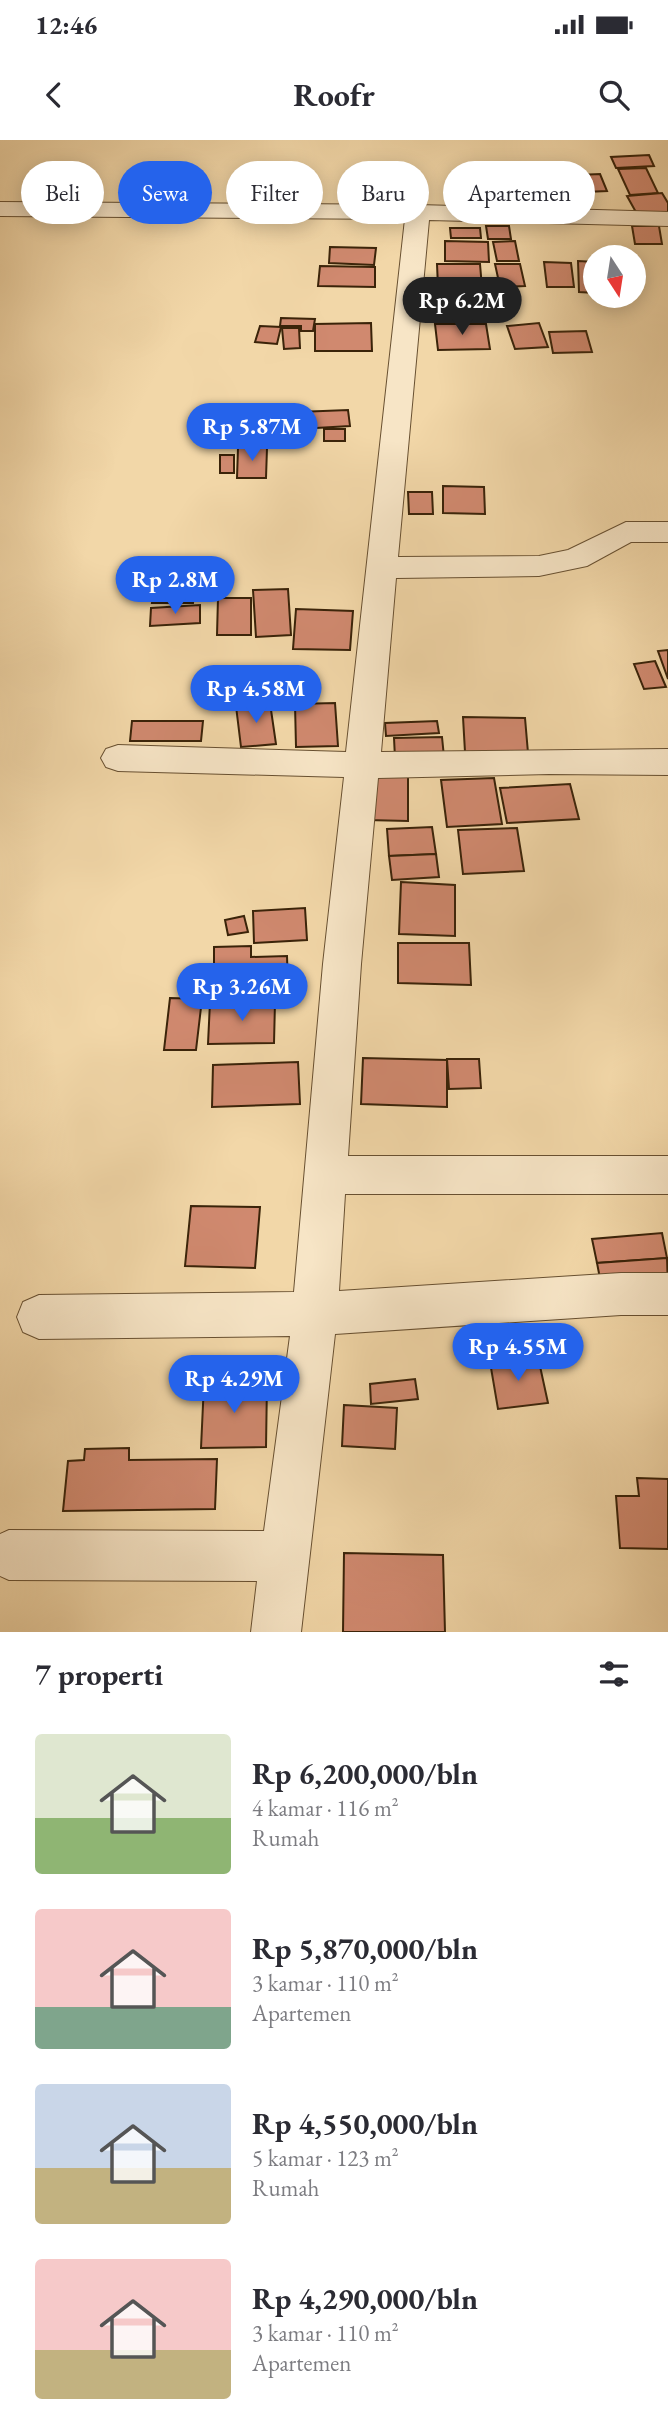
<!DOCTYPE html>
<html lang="id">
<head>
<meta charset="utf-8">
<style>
	:root { --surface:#fff; --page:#f2f2f3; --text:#2b2b33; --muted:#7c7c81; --accent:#2563eb }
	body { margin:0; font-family:"EB Garamond",serif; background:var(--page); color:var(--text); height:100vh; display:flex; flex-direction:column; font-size:26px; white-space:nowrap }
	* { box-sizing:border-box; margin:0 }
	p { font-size:23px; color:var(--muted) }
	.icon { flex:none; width:38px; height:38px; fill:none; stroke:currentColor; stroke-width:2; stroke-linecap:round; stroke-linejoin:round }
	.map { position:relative; height:1492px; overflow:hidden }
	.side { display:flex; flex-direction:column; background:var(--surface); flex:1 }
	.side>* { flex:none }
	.top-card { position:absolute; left:21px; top:21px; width:626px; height:63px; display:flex; gap:14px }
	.needle { width:46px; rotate:168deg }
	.controls { position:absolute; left:583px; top:105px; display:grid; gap:14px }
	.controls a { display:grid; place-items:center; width:63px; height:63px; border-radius:50%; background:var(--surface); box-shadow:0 4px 18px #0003; font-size:35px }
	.price { position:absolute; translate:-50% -60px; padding:0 16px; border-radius:24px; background:var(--accent); color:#fff; font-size:23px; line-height:46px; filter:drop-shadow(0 2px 4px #0008) }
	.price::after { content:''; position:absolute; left:50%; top:42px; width:21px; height:16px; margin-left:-10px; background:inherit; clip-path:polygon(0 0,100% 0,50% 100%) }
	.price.selected { background:#222; color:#fff }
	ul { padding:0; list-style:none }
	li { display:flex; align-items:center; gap:21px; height:175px; padding:0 35px }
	li span { display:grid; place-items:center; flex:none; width:196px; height:140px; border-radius:7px; color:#555 }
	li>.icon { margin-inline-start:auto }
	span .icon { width:84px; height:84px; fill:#fffc; stroke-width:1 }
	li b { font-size:30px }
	h2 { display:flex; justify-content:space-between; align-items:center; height:84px; padding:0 35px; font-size:30px }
	.tag { padding:0 24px; border-radius:32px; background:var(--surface); box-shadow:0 4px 18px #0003; font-size:24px; line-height:63px }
	.tag.selected { background:var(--accent); color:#fff }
	.status { display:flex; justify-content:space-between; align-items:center; height:49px; padding:0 35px; background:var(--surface); direction:ltr }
	.status svg { height:19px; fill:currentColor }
	header { display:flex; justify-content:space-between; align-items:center; height:91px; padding:0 35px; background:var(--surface); font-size:32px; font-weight:700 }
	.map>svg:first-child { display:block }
	.building { fill:#d0896f; stroke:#3a2309; stroke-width:2 }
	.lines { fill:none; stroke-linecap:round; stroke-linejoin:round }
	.street-casing { stroke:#685031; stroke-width:2 }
	.street { fill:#f7e5c6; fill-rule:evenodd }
</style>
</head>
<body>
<div class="status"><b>12:46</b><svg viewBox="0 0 49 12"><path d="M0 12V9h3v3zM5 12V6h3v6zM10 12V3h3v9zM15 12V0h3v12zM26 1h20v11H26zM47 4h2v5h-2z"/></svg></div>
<header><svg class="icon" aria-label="back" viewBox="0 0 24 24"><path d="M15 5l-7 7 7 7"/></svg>Roofr<svg class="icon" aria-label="search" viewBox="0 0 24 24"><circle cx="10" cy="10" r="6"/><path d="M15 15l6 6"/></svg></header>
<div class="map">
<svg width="668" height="1492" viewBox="0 0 668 1492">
	<rect width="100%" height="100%" fill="#f2d7a8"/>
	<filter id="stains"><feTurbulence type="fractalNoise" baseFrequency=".00286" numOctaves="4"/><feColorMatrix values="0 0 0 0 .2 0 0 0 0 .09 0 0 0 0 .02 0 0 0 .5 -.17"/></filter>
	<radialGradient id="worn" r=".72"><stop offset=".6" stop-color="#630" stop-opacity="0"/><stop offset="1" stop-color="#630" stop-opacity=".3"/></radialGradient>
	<g class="building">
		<path d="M649 15 654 26 616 28 611 17Z"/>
		<path d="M646 28 658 53 630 55 618 29Z"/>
		<path d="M600 34 607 51 585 52 578 35Z"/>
		<path d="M502 48H532L534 62H504Z"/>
		<path d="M662 53 668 63V72L637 74 627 56Z"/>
		<path d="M486 86H509L511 99H488Z"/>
		<path d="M632 86H659L662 104H635Z"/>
		<path d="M450 88H480L481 98H451Z"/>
		<path d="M445 101 488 102 489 122 445 121Z"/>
		<path d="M515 101 519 121H497L493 102Z"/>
		<path d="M330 107 376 108 374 125 329 123Z"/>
		<path d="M578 121 595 122V153L579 152Z"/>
		<path d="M544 122 571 123 574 147H547Z"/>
		<path d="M437 124H480L482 148 438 147Z"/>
		<path d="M495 124H520L525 146 500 147Z"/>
		<path d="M320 126 375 127V147L318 146Z"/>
		<path d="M281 178 315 179 313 191H301V186H280Z"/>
		<path d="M371 183 372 211H315V184Z"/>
		<path d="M539 183 548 207 515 209 507 186Z"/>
		<path d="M435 184H486L490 209 438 210Z"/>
		<path d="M260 186 281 187 277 204 255 202Z"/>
		<path d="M282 188H299L300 208 284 209Z"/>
		<path d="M586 191 592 212 553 213 549 192Z"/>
		<path d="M348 270 350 286 299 289 298 272Z"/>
		<rect x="324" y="289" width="21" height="12"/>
		<path d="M238 308H267L266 338H237Z"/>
		<rect x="220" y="315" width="14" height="18"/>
		<path d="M443 346 484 347 485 374 443 373Z"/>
		<path d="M408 352H432L433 374H409Z"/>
		<path d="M155 446H195L193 463H152Z"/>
		<path d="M288 449 291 495 256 497 253 450Z"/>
		<path d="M218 458H251V495H217Z"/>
		<path d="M200 465V483L150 486 151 468Z"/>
		<path d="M296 469 353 471 350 510 293 509Z"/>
		<path d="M668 510V539L658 511Z"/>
		<path d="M655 521 666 547 644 549 634 524Z"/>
		<path d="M270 563 276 604 241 607 236 566Z"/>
		<path d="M335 563 338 606 296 607 295 564Z"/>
		<path d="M463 577 525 578 528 613 465 612Z"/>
		<path d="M132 581H203L201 601H130Z"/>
		<path d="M437 581 439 593 386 596 385 583Z"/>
		<path d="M442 597 444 617 395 618 394 598Z"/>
		<path d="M367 637H408V681L367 680Z"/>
		<path d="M494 638 502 684 447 687 441 640Z"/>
		<path d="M570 644 579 679 507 683 500 648Z"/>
		<path d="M432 687 436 714 389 716 387 689Z"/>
		<path d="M517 688 524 731 463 734 458 690Z"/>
		<path d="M436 714 439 737 392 740 389 716Z"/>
		<path d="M401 742 455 745V796L399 794Z"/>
		<path d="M305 768 307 800 254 803 253 771Z"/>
		<path d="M244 776 248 792 228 795 225 780Z"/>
		<path d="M398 803H469L471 845 398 843Z"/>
		<path d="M251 806V817L287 816 288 849 214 852V807Z"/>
		<path d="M170 858 202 859 196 910H164Z"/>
		<path d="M210 862H275L274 903 208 904Z"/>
		<path d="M363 918 447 920V967L361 964Z"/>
		<path d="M447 919H479L481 948 449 949Z"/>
		<path d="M298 922 300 964 212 967 213 925Z"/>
		<path d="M191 1066 260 1067 255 1128 185 1126Z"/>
		<path d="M662 1093 667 1118 597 1123 592 1099Z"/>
		<path d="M667 1118 668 1149 603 1154 597 1123Z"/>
		<path d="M538 1217 548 1263 498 1269 490 1222Z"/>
		<path d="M415 1239 418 1259 371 1264 370 1244Z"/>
		<path d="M267 1242 266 1307 201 1308 204 1243Z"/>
		<path d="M344 1265 397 1268 395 1309 342 1306Z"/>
		<path d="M129 1308V1320L217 1319 215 1369 63 1371 68 1321 84 1320 85 1309Z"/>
		<path d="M637 1338 668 1339V1409L620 1408 616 1356H639Z"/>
		<path d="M344 1413 443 1415 445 1492H343Z"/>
	</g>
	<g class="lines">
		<defs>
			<path id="street" d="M0 62 418 65 668 72V86L429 80 398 417 539 416 568 410 626 382H668V402H631L587 426 539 436 396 438 381 612 668 609V635L549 634 378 638 361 824 348 1016H668V1054H345L339 1151 621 1133H668V1175H621L335 1194 301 1492H251L257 1441 9 1440 0 1436V1394L9 1390 264 1391 290 1196 39 1199 23 1192 17 1177 23 1162 39 1155 294 1152 323 824 344 637 118 631 106 627 101 618 106 609 118 605 346 612 405 79 0 76Z"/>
		</defs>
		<use href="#street" class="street-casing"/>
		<use href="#street" class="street"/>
	</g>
	<rect width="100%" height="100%" filter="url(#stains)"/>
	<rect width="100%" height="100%" fill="url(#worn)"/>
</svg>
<div class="controls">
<a><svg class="needle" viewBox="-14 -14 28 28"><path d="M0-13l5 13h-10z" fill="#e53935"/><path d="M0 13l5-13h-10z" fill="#7c7c81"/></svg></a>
</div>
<b class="price selected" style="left:462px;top:197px">Rp 6.2M</b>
<b class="price" style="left:252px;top:323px">Rp 5.87M</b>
<b class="price" style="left:175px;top:476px">Rp 2.8M</b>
<b class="price" style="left:256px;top:585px">Rp 4.58M</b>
<b class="price" style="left:242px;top:883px">Rp 3.26M</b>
<b class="price" style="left:518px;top:1243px">Rp 4.55M</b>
<b class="price" style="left:234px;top:1275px">Rp 4.29M</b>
<div class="top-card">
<a class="tag">Beli</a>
<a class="tag selected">Sewa</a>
<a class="tag">Filter</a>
<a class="tag">Baru</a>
<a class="tag">Apartemen</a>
</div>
</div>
<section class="side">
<h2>7 properti<svg class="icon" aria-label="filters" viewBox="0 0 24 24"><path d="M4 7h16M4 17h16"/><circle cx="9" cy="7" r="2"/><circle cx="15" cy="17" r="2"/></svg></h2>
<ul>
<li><span style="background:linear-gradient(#dfe7d0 60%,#8fb573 0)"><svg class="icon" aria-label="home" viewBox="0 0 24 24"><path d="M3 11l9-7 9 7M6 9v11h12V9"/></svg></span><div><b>Rp 6,200,000/bln</b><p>4 kamar · 116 m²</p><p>Rumah</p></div></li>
<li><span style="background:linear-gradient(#f6c9c9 70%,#7fa58c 0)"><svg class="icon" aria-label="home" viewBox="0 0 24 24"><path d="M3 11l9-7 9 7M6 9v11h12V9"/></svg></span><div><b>Rp 5,870,000/bln</b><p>3 kamar · 110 m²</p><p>Apartemen</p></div></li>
<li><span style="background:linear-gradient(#c9d6e8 60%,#c2b280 0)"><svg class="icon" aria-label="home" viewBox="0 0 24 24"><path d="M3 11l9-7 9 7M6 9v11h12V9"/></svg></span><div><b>Rp 4,550,000/bln</b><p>5 kamar · 123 m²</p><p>Rumah</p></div></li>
<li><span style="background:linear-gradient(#f6c9c9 65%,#c2b280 0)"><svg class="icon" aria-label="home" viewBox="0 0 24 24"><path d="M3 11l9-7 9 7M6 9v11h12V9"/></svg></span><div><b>Rp 4,290,000/bln</b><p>3 kamar · 110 m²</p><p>Apartemen</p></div></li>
</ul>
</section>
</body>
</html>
